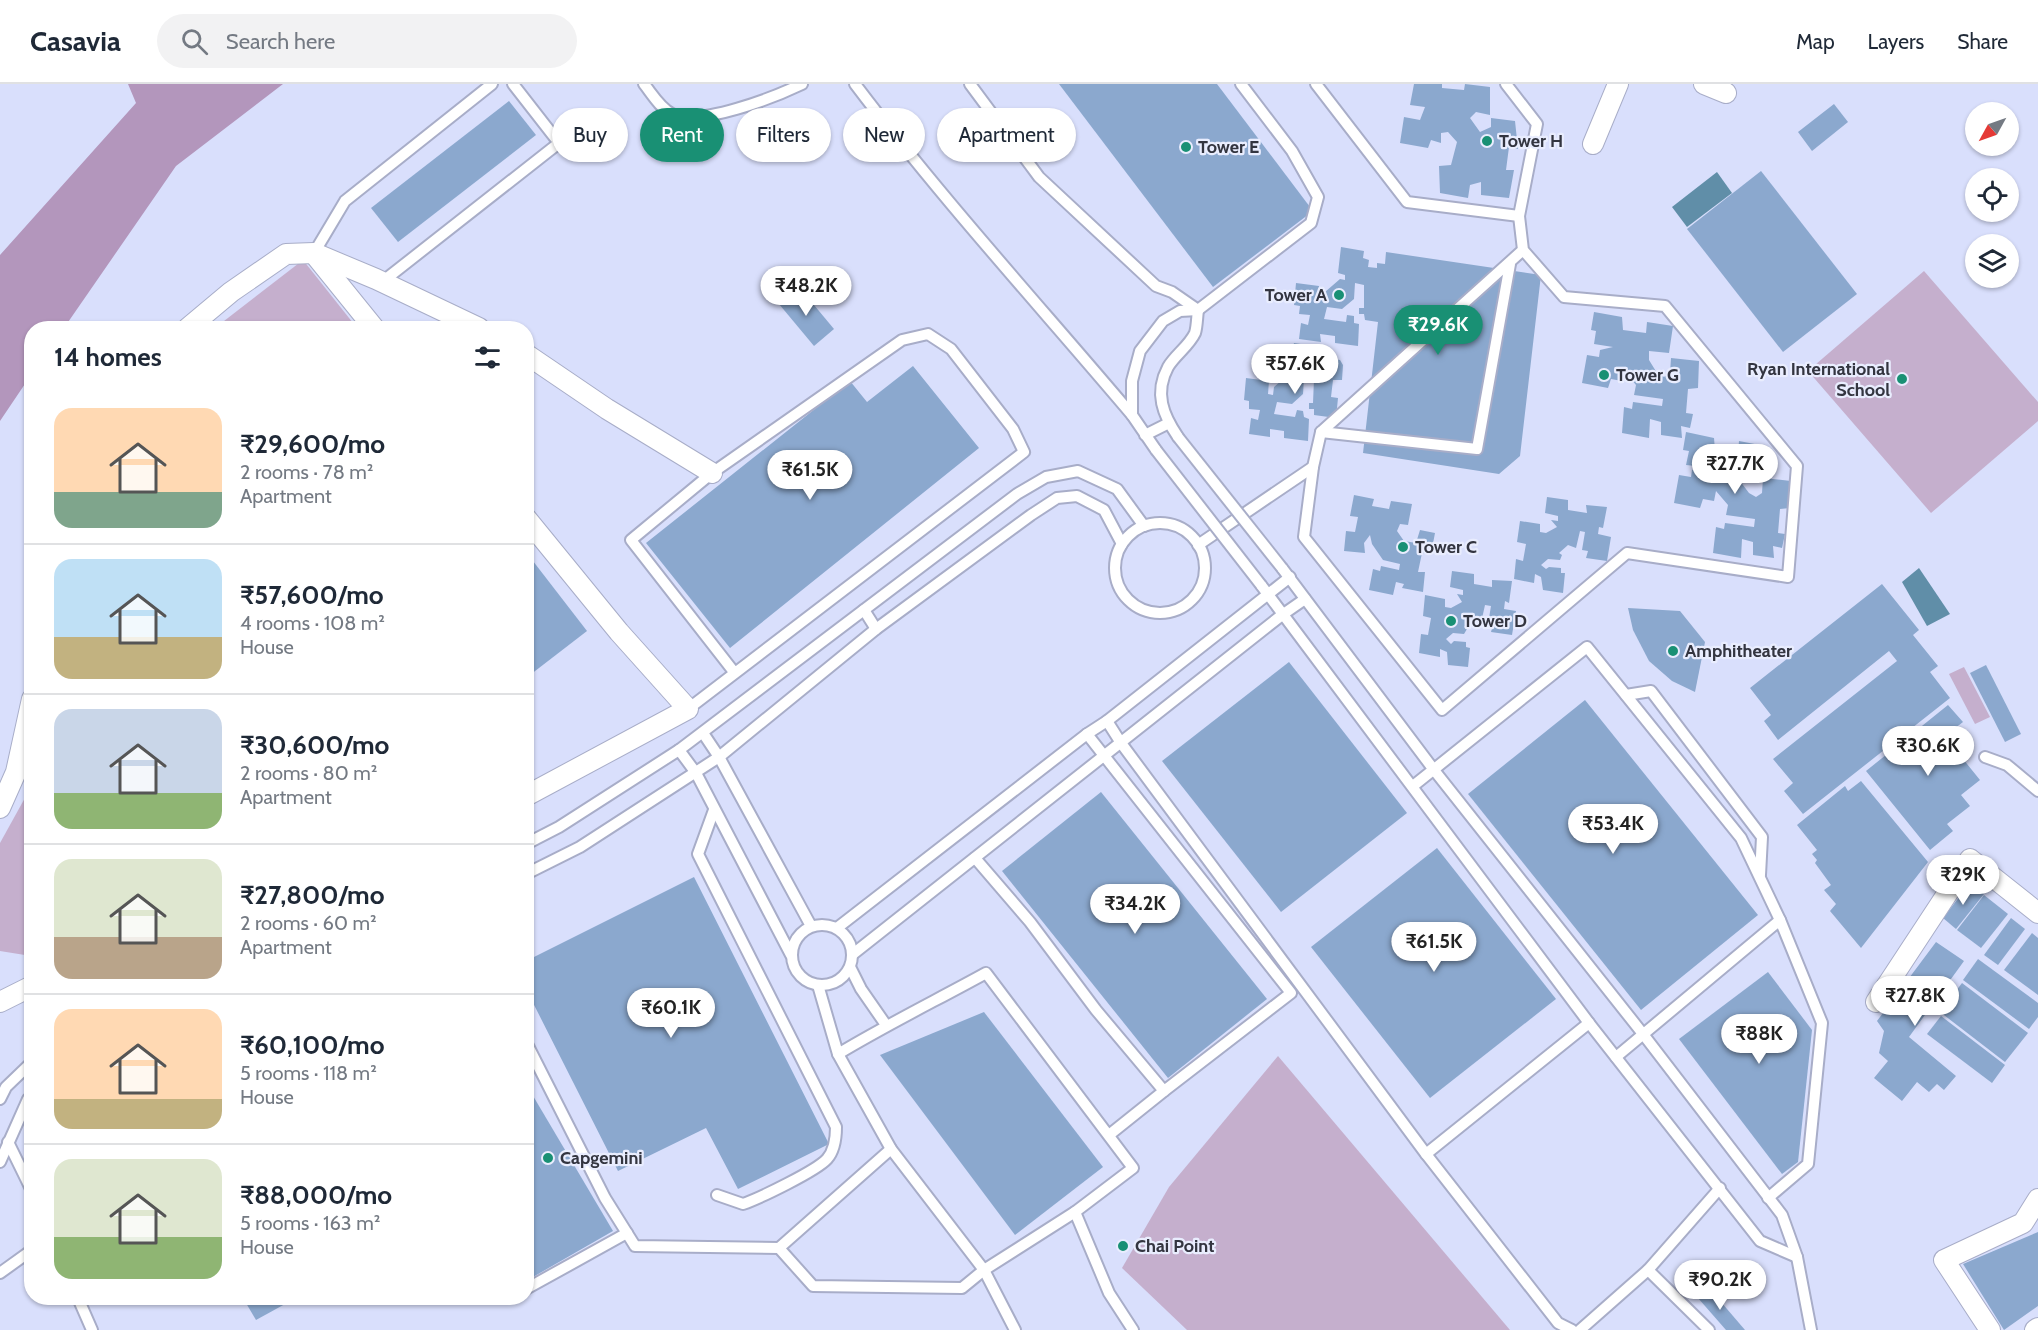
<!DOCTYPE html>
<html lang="en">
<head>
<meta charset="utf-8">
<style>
	:root { --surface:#fff; --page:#f2f2f3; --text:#1f2937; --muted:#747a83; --line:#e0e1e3; --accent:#199074 }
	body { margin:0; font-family:Cabin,sans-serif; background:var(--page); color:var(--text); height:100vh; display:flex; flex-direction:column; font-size:22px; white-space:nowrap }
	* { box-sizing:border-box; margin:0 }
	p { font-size:20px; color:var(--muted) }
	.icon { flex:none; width:33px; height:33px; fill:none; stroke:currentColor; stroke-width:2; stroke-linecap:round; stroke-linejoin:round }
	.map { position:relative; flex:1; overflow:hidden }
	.panel { position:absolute; left:24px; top:237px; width:510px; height:984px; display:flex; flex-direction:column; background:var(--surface); border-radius:24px; box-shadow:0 2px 4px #0004 }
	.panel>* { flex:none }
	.banner { position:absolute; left:552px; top:24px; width:570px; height:54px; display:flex; gap:12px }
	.needle { width:39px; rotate:230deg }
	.fabs { position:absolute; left:1965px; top:18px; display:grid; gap:12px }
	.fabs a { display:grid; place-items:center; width:54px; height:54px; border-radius:50%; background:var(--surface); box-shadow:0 2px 4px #0004; font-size:30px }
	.price { position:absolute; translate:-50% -51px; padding:0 14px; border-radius:21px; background:#fff; color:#222; font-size:20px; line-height:39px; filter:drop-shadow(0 2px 3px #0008) }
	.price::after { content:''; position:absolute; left:50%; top:36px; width:18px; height:14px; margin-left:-9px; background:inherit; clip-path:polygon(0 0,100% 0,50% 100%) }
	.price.current { background:var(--accent); color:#fff }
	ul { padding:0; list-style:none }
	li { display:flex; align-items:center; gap:18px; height:150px; padding:0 30px }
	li+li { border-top:2px solid var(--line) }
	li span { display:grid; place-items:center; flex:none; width:168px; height:120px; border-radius:18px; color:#555 }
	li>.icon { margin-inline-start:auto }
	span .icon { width:72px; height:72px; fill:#fffc; stroke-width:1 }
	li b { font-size:26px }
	h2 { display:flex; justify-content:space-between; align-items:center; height:72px; padding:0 30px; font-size:26px }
	.tag { padding:0 21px; border-radius:27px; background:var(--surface); box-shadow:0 2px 4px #0004; font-size:21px; line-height:54px }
	.tag.current { background:var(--accent); color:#fff }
	header { display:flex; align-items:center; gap:36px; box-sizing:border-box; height:84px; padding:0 30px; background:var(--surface); border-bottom:2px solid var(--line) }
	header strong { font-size:28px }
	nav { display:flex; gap:33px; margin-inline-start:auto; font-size:21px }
	.search { width:420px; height:54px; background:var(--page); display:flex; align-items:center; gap:15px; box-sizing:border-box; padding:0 21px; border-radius:33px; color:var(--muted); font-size:22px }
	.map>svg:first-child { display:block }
	.green { fill:#c5afcd }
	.forest { fill:#b396bc }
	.water { fill:#608ea8 }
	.building { fill:#8ba8ce }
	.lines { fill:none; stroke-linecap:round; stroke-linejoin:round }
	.service-casing { stroke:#a8adc8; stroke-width:14 }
	.minor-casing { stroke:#a8adc8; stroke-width:22 }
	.service { stroke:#fff; stroke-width:10 }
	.minor { stroke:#fff; stroke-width:20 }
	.service-bridge-casing { stroke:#a8adc8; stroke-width:14; stroke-linecap:butt }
	.service-bridge { stroke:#fff; stroke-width:10 }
	.poi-dot { fill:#199074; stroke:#e9edfe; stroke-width:2 }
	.labels { text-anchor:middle; stroke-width:4.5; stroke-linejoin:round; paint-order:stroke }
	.poi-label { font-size:18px; font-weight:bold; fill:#333540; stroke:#e9edfe; text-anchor:start }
</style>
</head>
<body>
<header>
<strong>Casavia</strong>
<div class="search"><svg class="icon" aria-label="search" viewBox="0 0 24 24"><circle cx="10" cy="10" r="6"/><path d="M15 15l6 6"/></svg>Search here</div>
<nav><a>Map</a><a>Layers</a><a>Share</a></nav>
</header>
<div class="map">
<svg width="2038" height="1246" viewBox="0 0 2038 1246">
	<rect width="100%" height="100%" fill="#d9dffc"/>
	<g class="green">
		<path d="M303 176 357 244H215Z"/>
		<path d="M1924 187 2038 318V337L1931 429 1808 287Z"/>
		<path d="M1964 583 1990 633 1975 640 1949 590Z"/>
		<path d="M31 703 32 872H31L0 867V759Z"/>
		<path d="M1278 972 1510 1246H1187L1122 1184 1169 1103Z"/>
	</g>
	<path class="forest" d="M128 0H283L176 82 64 244H32L31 291 0 337V171L136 19Z"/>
	<g class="water">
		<path d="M1717 88 1732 109 1687 143 1672 123Z"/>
		<path d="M1919 484 1950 530 1927 542 1902 498Z"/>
	</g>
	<g class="building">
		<path d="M1059 0H1217L1313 127 1213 203Z"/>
		<path d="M1414 0H1442V4L1464 6 1465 0 1490 3V31L1476 28 1470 34 1480 48 1491 43V34L1515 37 1518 65 1509 63 1506 86H1514L1509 114 1481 111V98L1470 101 1468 114 1440 109 1439 82 1451 81 1457 58 1448 48 1441 49V59L1431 56 1428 64 1400 59 1404 33 1420 36 1425 23 1410 21Z"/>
		<path d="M509 17 536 51 398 158 371 124Z"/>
		<path d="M1834 20 1848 38 1812 67 1798 48Z"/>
		<path d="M1761 87 1857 210 1783 268 1687 145Z"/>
		<path d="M1341 163 1364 167 1363 174 1369 176 1368 183 1377 184V179L1385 180 1386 168 1541 191 1520 372 1499 390 1363 369 1378 238 1365 236 1364 230H1359V224H1364V201L1355 199 1354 215 1342 225 1327 223 1324 235 1346 238 1347 231 1354 232V239L1359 240 1358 262 1335 259V252L1320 250 1321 258 1299 255 1301 239 1308 241 1310 231 1299 230 1300 222 1294 221 1296 199 1319 202 1318 216H1323L1325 208 1340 195 1345 196V191L1338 189Z"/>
		<path d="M799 203 834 245 814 262 779 220Z"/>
		<path d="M1594 228 1622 233 1623 246 1646 249 1647 238 1673 242 1669 269 1649 267V276L1657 289 1664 293 1670 289 1671 274 1699 277 1698 304 1688 305 1686 329 1693 330 1690 344 1681 342 1682 354 1661 351V338L1650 335 1649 354 1622 349 1624 323 1632 325 1633 318 1662 322 1663 315 1634 311 1636 301 1624 287 1622 297 1611 295 1608 304 1582 299 1587 271 1599 273 1600 266 1613 263 1594 260 1596 247 1591 246Z"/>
		<path d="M1294 259 1314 262 1313 269 1318 270V278L1327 279V274L1340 276 1343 281 1342 296H1333L1331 313 1338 314 1336 334 1314 331V325H1309V319H1313L1314 295 1304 294 1303 310 1292 320 1277 318 1274 330 1295 333 1297 326 1303 327 1304 333 1309 335 1308 357 1284 354V347L1270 345V353L1249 350 1251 334 1258 336 1260 326 1249 325V317L1244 316 1246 294 1269 297 1268 310 1273 311 1274 303 1289 290H1295V286L1287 284Z"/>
		<path d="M913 282 979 364 730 564 646 459 850 297 867 318Z"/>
		<path d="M1686 348 1714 354 1715 366 1738 369 1739 357 1765 362 1761 390 1741 387 1740 397 1749 409 1756 413 1762 409 1763 394 1791 397 1790 424 1780 425 1778 449 1785 450 1782 464 1773 462 1774 474 1753 471V458L1742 455 1741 474 1713 469 1716 443 1724 445 1725 439 1754 443 1755 435 1726 431 1728 421 1716 407 1714 417 1703 415 1700 424 1674 419 1679 391 1691 393 1692 386 1705 383 1686 381 1689 367 1683 366Z"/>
		<path d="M1354 411 1374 415 1372 422 1389 425 1391 417 1412 420 1408 441 1400 440 1397 447 1404 457 1416 459 1420 446 1435 449 1431 470 1422 469 1418 488H1425L1423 508 1402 504 1404 500 1396 498 1393 511 1369 506 1373 485 1380 487 1381 482 1399 486 1400 480 1383 476 1372 460 1370 451 1364 459 1365 469 1344 467 1346 447 1355 448 1358 433 1350 432Z"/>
		<path d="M1547 413 1568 416V426L1587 429 1586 421 1607 423 1603 444 1599 443 1598 450 1611 453 1607 477 1586 474 1588 467 1582 466 1585 448 1580 447 1576 464 1568 461 1559 469 1562 471 1560 476 1548 475 1541 481 1546 485 1549 483 1561 484V489H1565L1563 509 1543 506 1541 493 1535 490 1534 499 1514 495 1516 475 1523 477 1526 460 1517 458 1520 437 1540 440V448L1546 449 1557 443 1551 436 1558 437V432L1545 429Z"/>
		<path d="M526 468 587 547 526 594Z"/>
		<path d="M1452 487 1474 490V500L1492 503V496L1512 497 1509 519 1505 517 1504 525 1516 527 1512 551 1491 548 1493 541 1488 540 1491 522 1485 521 1481 539 1474 535 1464 543 1467 545 1464 550 1453 549 1446 555 1451 560 1454 557 1466 558V563L1470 564 1468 583 1448 581 1447 568 1440 565V573L1419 569 1421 550 1428 551 1431 534 1423 532 1425 511 1445 515V523L1451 524 1462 518 1457 510 1463 511V506L1450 503Z"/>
		<path d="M1882 500 1919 546 1913 551 1938 582 1930 588 1950 614 1803 730 1784 707 1793 699 1773 675 1897 577 1889 567 1778 656 1764 637 1771 631 1750 604Z"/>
		<path d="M1628 524 1680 527 1705 558 1695 608 1672 597 1649 577 1633 546Z"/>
		<path d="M1289 578 1407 729 1281 828 1162 677Z"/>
		<path d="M1986 581 2021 650 2005 658 1970 589Z"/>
		<path d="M1585 616 1758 831 1641 926 1468 710Z"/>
		<path d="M1948 621 1963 638 1954 645 1973 668 1963 675 1980 696 1961 711 1970 722 1947 740 1953 747 1930 766 1866 687Z"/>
		<path d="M1861 697 1928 778 1861 864 1830 827 1836 820 1824 806 1831 801 1815 779 1817 776 1812 770 1817 766 1797 741 1845 702 1848 707Z"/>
		<path d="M1101 708 1267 915 1168 994 1002 787Z"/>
		<path d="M1437 764 1556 915 1430 1014 1311 863Z"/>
		<path d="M694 793 829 1060 738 1105 706 1044 618 1087 526 905V877Z"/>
		<path d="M1970 799 1984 810 1956 845 1943 834Z"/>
		<path d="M1984 811 2008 830 1981 864 1957 846Z"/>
		<path d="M2011 834 2025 845 1998 881 1984 871Z"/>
		<path d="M2032 849 2038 854V911L2004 886Z"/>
		<path d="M1936 858 1964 877 1909 953 1956 992 1944 1006 1937 1000 1929 1008 1917 998 1902 1017 1874 994 1888 977 1879 969 1884 947 1877 937Z"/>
		<path d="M1978 875 2038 919V933L2029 945 1963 896Z"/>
		<path d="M1768 888 1812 946 1798 1078 1782 1090 1679 955Z"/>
		<path d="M1962 899 2028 949 2005 978 1940 928Z"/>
		<path d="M984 928 1103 1083 1015 1151 880 971Z"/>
		<path d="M1941 932 2005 981 1992 999 1927 950Z"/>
		<path d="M526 1000 613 1147 526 1197Z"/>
		<path d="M2038 1148V1222L2004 1246 1963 1180Z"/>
		<path d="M1709 1204 1745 1246H1726L1698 1214Z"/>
		<path d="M243 1214H296L256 1236Z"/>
	</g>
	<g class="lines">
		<defs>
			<g id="service">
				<path d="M644 0C652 10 660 24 672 30 699 43 775 13 802 0"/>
				<path d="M855 0C942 115 1039 221 1132 331"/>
				<path d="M970 0 1039 93 1156 202 1172 208 1198 226"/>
				<path d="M1316 0 1407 118 1519 132"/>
				<path d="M1506 0 1537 40 1519 132 1523 166 1564 213 1665 222 1797 382 1788 493 1627 469 1442 626 1304 453 1313 383 1321 348 1523 166"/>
				<path d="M314 169 345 117 492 0"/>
				<path d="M382 198 559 59 513 0"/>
				<path d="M1321 348 1477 365 1510 180"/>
				<path d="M1145 351 1169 339"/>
				<path d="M1178 353C1163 331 1154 309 1168 283 1175 271 1189 262 1195 249 1197 243 1197 233 1198 226"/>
				<path d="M1156 366 1132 331V297L1140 267 1163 237 1180 227 1198 226 1311 139 1318 113 1292 67 1241 0"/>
				<circle cx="1160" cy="484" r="45"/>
				<path d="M1198 461 1313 383"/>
				<path d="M1282 484 1434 686 1643 950 1782 1131 1797 1173 1811 1246"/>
				<path d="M1261 501 1589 939 1760 1157 1797 1173"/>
				<path d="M864 526 876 545"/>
				<path d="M1626 611 1651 607 1762 753 1760 791"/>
				<path d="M688 625 1024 368 1013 345 951 265 928 250 902 256 712 389 631 456 734 588"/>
				<path d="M1107 637 1121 659 1426 1070 1558 1239 1572 1246"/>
				<path d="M703 649 719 673 811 842"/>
				<path d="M679 666 696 689 791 871"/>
				<path d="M1985 673 2007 681 2038 707"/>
				<path d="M1413 702 1587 563 1741 754 1780 836 1616 973"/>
				<path d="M714 726 698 770 836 1043C836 1054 835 1066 827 1075 816 1087 760 1114 743 1120L717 1111"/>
				<path d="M526 760 559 743 679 666 1017 410 1046 393 1078 387 1117 405 1144 442"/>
				<path d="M975 774 1030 838 1096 926 1164 1007 1291 909 1087 650"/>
				<path d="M526 790 580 763 719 673 876 545 1031 431 1057 414 1077 412 1104 426 1122 460"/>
				<circle cx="822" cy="871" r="30"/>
				<path d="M837 844 1087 650 1107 637 1290 493"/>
				<path d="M853 870 1282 531 1305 515"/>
				<path d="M850 883 861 905 886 941"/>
				<path d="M818 901 838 970 891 1065 984 1186 1015 1246"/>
				<path d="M526 958 605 1114 635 1162 779 1164 891 1065"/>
				<path d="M838 970C886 941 937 916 986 889L1133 1084 1075 1128 1109 1209 1133 1246"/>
				<path d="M0 1015 6 1003 32 978"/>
				<path d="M1109 1051 1164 1007"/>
				<path d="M8 1058 32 1107"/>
				<path d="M1426 1070 1589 939"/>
				<path d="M0 1078 28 1015 32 1013"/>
				<path d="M1768 1114 1808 1080 1822 939 1780 836"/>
				<path d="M779 1164 813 1202 962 1204 984 1186 1075 1128"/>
				<path d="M1648 1186 1709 1246"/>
				<path d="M0 1189 32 1166"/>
				<path d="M526 1205 627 1149"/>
				<path d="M78 1214 92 1246"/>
				<path d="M1580 1246 1648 1186 1720 1104"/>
			</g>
			<g id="minor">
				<path d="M1704 0 1726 9"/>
				<path d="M1593 60 1618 0"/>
				<path d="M315 171 374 244"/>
				<path d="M188 244 231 208 286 170 314 169 376 195 479 244"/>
				<path d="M526 270 607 325 712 389"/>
				<path d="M526 434 619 548 688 625 526 712"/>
				<path d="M0 724 16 688 32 615"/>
				<path d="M0 918 32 902"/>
				<path d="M1876 918 1970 775 2038 829"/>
				<path d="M1990 1246 1944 1176 2023 1139 2038 1115"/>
				<path d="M2035 1246 2038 1244"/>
			</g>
		</defs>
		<use href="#service" class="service-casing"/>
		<use href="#minor" class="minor-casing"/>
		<use href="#service" class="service"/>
		<use href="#minor" class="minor"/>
		<defs>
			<g id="service-bridge">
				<path d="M1178 353 1282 484"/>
				<path d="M1156 366 1261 501"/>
			</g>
		</defs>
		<use href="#service-bridge" class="service-bridge-casing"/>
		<use href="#service-bridge" class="service-bridge"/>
	</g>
	<g class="poi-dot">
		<circle cx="1487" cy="57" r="6"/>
		<circle cx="1186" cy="63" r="6"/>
		<circle cx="1339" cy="211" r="6"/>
		<circle cx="1604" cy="291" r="6"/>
		<circle cx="1902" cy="295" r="6"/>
		<circle cx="1403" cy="463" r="6"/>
		<circle cx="1451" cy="537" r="6"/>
		<circle cx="1673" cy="567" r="6"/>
		<circle cx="548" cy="1074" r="6"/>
		<circle cx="1123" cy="1162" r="6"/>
	</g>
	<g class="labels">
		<g class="poi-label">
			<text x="1499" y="63">Tower H</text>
			<text x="1198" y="69">Tower E</text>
			<text x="1327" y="217" text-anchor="end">Tower A</text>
			<text x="1890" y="291" text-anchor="end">Ryan International<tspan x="1890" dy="21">School</tspan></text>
			<text x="1616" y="297">Tower G</text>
			<text x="1415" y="469">Tower C</text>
			<text x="1463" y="543">Tower D</text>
			<text x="1685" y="573">Amphitheater</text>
			<text x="560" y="1080">Capgemini</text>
			<text x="1135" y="1168">Chai Point</text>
		</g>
	</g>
</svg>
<div class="fabs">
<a><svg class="needle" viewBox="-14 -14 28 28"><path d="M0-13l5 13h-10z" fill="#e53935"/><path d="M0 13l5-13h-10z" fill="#747a83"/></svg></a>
<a><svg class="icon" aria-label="locate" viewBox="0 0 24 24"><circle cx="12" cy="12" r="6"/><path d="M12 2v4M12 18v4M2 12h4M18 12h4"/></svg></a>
<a><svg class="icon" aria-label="layers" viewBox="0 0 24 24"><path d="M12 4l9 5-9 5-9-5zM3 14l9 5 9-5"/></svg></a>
</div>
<b class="price" style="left:806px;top:233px">₹48.2K</b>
<b class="price current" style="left:1438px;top:272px">₹29.6K</b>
<b class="price" style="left:1295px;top:311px">₹57.6K</b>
<b class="price" style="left:1735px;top:411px">₹27.7K</b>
<b class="price" style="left:810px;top:417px">₹61.5K</b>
<b class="price" style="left:1928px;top:693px">₹30.6K</b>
<b class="price" style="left:1613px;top:771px">₹53.4K</b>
<b class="price" style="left:1963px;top:822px">₹29K</b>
<b class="price" style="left:1135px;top:851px">₹34.2K</b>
<b class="price" style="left:1434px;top:889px">₹61.5K</b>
<b class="price" style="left:1915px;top:943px">₹27.8K</b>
<b class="price" style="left:671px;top:955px">₹60.1K</b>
<b class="price" style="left:1759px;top:981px">₹88K</b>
<b class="price" style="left:1720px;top:1227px">₹90.2K</b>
<div class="banner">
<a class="tag">Buy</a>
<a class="tag current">Rent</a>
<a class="tag">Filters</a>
<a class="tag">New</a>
<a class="tag">Apartment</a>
</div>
<section class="panel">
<h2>14 homes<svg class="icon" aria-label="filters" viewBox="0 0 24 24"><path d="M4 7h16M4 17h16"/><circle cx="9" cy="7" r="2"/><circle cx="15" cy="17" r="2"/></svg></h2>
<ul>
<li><span style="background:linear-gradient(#ffd9b3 70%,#7fa58c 0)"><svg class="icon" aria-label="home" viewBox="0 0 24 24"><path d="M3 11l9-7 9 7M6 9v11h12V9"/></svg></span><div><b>₹29,600/mo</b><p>2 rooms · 78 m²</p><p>Apartment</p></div></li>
<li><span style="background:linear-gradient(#bfe0f5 65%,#c2b280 0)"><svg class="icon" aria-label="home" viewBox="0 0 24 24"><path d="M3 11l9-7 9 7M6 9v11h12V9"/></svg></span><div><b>₹57,600/mo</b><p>4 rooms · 108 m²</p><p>House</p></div></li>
<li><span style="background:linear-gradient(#c9d6e8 70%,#8fb573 0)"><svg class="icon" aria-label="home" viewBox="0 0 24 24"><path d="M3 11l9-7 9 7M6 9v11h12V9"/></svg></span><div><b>₹30,600/mo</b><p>2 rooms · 80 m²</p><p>Apartment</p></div></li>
<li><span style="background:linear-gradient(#dfe7d0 65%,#b9a48a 0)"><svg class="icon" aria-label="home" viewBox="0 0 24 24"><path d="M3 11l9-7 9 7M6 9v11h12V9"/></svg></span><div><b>₹27,800/mo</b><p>2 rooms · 60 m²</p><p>Apartment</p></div></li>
<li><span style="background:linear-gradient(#ffd9b3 75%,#c2b280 0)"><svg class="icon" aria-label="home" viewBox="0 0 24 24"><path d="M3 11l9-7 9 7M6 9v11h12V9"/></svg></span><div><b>₹60,100/mo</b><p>5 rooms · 118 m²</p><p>House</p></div></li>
<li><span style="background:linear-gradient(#dfe7d0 65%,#8fb573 0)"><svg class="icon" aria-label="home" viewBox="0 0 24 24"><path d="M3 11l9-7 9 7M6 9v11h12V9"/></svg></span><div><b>₹88,000/mo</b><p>5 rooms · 163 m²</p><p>House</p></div></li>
</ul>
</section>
</div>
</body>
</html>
